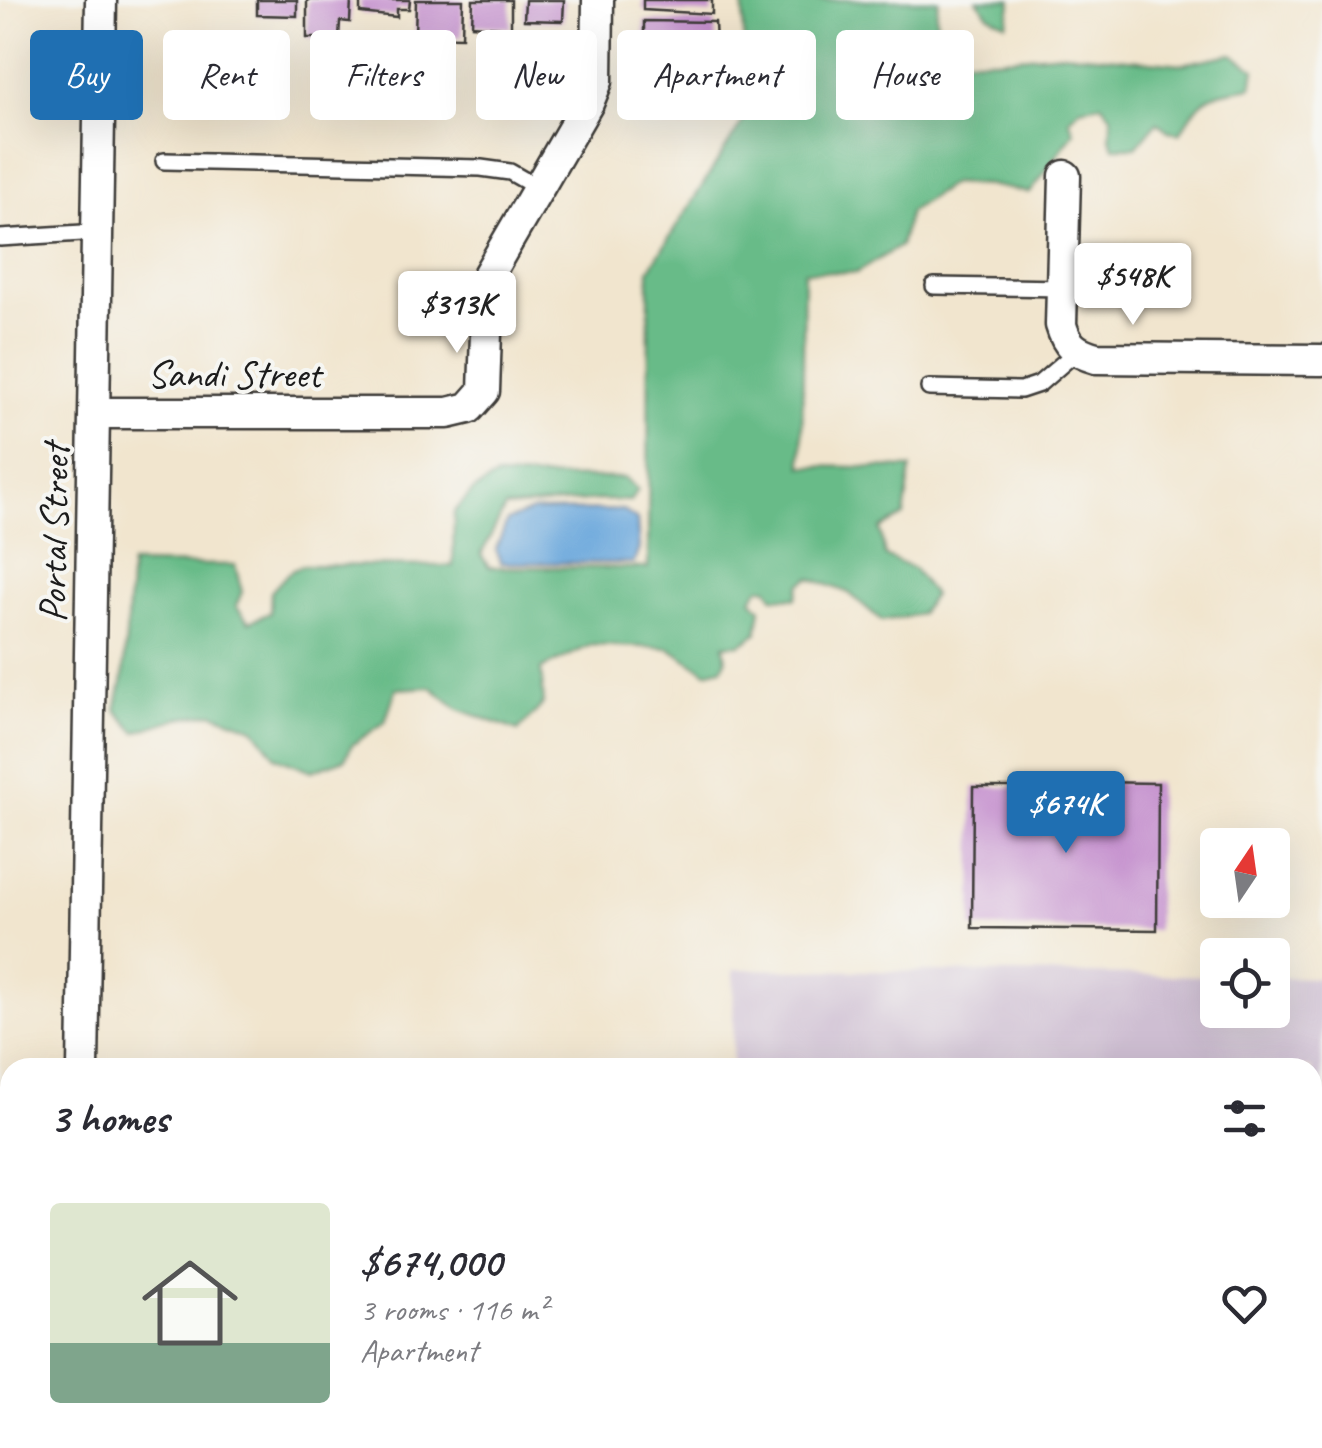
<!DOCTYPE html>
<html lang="en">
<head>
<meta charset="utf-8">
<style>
	:root { --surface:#fff; --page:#f7f7f7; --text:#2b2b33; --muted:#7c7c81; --accent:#1f6fb2 }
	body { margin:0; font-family:Caveat,sans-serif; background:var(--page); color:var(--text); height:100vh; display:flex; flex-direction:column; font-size:38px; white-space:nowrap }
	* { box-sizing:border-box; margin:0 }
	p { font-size:32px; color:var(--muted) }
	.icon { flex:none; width:55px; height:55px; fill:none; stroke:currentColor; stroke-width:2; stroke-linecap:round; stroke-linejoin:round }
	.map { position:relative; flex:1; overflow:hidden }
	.sheet { position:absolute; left:0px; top:1058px; width:1322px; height:392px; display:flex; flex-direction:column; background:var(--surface); border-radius:30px 30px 0 0; box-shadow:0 10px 40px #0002 }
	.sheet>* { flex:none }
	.top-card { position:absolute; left:30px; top:30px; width:1262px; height:90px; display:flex; gap:20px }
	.needle { width:65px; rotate:13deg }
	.tools { position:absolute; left:1200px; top:828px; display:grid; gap:20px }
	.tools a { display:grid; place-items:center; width:90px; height:90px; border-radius:10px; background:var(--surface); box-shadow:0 10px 40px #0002; font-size:50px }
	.price { position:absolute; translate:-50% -85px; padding:0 22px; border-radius:10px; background:#fff; color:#222; font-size:32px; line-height:65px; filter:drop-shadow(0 2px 5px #0008) }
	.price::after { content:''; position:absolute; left:50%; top:60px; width:30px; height:22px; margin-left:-15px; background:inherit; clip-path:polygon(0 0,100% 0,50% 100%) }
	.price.selected { background:var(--accent); color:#fff }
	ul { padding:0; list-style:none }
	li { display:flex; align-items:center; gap:30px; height:250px; padding:0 50px }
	li span { display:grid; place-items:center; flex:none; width:280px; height:200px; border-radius:10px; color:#555 }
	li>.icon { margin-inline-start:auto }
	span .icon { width:120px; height:120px; fill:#fffc; stroke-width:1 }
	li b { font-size:42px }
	h2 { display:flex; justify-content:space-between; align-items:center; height:120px; padding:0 50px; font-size:42px }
	.chip { padding:0 35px; border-radius:10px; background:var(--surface); box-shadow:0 10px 40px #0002; font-size:35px; line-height:90px }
	.chip.selected { background:var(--accent); color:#fff }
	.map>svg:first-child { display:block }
	.built { fill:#f0d0e5 }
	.industrial { fill:#cebed2 }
	.green { fill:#80dba2; stroke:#4e7c5f; stroke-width:2.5 }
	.forest { fill:#68bb88; stroke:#426c52; stroke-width:2.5 }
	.water { fill:#6ba7dc; stroke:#44627c; stroke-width:2.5 }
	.building { fill:#c48fcd }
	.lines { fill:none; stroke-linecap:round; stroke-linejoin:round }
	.service-casing { stroke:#3c3a37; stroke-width:20 }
	.minor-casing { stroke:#3c3a37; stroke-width:35 }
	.motorway-casing { stroke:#3c3a37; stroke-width:60 }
	.service { stroke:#fff; stroke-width:15 }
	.minor { stroke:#fff; stroke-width:30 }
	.motorway { stroke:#fff; stroke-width:55 }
	.labels { text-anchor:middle; stroke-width:8; stroke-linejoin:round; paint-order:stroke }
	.street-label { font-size:40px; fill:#1c1c1c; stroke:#f6f6f2 }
</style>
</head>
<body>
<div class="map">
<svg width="1322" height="1448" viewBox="0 0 1322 1448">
	<rect width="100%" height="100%" fill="#f6f6f2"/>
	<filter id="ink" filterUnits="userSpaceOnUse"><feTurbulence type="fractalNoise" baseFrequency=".01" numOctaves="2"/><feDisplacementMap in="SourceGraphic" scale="20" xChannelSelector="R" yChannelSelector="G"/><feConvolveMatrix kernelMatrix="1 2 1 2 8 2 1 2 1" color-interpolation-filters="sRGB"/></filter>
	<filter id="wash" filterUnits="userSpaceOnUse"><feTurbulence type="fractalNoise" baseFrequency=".0048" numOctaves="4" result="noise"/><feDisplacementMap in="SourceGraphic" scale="40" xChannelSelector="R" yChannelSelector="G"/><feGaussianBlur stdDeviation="2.25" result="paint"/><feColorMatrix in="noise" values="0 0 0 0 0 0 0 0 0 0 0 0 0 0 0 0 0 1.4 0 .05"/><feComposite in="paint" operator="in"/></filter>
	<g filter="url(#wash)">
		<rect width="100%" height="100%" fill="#f1e5ce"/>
		<path class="built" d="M10 1375V1440H44V1448H0V1376Z"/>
		<g class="industrial">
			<path d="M734 969 1217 976 1218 1010H1272L1273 977 1322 978V1304L1315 1317 1313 1320 1312 1068 732 1067Z"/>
			<path d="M503 1440H648L591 1448H503Z"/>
		</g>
		<rect class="green" x="408" y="1440" width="95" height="8"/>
		<g class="forest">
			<path d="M743 0H939C933 19 939 35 947 53L967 59H995L1063 53 1182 64 1232 54 1255 69 1252 87C1208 94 1203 94 1180 133L1168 131 1157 122 1136 147H1114L1110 138 1112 116 1101 104 1080 108 1069 119 1074 132 1030 193 988 185 952 183 909 212 900 246 856 273 804 271 802 466 911 468 904 516 880 529 885 556 914 569 933 595 920 614 882 621 849 593 810 578 800 584 796 598 773 597 768 588 760 587 752 599 761 609 757 633 741 644 724 645 726 660 722 668 706 672 669 648 591 645 541 669 544 703 518 731 458 709 431 687 396 689 385 722 352 745 345 759 312 771 276 757 254 728 213 713 179 718 136 732 116 710 123 678 131 564 235 565 242 592 236 606 249 622 270 613 271 592 288 573 303 565 453 566 454 512 472 492 496 477 625 478 638 490 630 501 598 500 505 508 481 555 489 567 648 568 649 270 745 118Z"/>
			<path d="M977 0H1012L1007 24 989 15Z"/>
		</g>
		<path class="water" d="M623 510 637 520 639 548 634 563H501L496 549 507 521 532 511Z"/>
		<g id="blocks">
			<g class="building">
				<path d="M257 0H297V16L257 15Z"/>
				<path d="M307 0H351L350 22 340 21 339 38H307Z"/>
				<path d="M360 0H410L409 9H397V17L360 13Z"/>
				<path d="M416 0H463L462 37 415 36Z"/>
				<path d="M473 0H511V28L472 25Z"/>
				<path d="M525 0H564L563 21 524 20Z"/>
				<path d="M643 0H712V14L643 10Z"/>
				<path d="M644 21 715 22 717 66H644Z"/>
				<path d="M1027 781 1158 783 1157 930 972 928 973 787H1027Z"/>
			</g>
		</g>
	</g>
	<g filter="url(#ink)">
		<use href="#blocks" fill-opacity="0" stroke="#3c3a37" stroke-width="2.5"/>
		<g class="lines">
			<defs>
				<g id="service">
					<path d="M164 161 481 168 510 172 538 188"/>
					<path d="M0 238 99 232"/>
					<path d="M934 286 1062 288"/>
					<path d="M929 388 1021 390 1039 384 1076 352"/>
				</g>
				<g id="minor">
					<path d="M1065 176 1061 325C1067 346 1075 352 1096 358L1322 360"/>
					<path d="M95 413H448L469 408 484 391 488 275 588 103 597 81 598 0"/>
					<path d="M83 1068 101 0"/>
					<path d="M1312 1367 1322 1362"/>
					<path d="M77 1448V1440"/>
					<path d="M807 1448 866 1440"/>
				</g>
				<path id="motorway" d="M1290 1448 1322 1444"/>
			</defs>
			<use href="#service" class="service-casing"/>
			<use href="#minor" class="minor-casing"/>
			<use href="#motorway" class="motorway-casing"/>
			<use href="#service" class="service"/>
			<use href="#minor" class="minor"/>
			<use href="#motorway" class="motorway"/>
		</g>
	</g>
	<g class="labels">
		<g class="street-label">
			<text x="234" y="387">Sandi Street</text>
			<text transform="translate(53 533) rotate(-89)" y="14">Portal Street</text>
		</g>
	</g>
</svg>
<div class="tools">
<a><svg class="needle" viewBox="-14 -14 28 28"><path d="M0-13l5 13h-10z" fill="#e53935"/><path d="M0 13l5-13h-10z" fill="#7c7c81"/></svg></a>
<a><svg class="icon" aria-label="locate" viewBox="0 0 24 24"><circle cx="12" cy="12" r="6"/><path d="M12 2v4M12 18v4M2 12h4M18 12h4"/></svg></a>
</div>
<b class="price" style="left:1133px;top:328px">$548K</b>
<b class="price" style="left:457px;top:356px">$313K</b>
<b class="price selected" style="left:1066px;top:856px">$674K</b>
<div class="top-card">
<a class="chip selected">Buy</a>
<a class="chip">Rent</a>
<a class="chip">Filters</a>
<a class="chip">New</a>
<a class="chip">Apartment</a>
<a class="chip">House</a>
</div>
<section class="sheet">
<h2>3 homes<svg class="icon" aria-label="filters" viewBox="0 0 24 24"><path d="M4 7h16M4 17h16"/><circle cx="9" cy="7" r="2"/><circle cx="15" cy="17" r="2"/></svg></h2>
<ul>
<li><span style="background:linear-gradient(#dfe7d0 70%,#7fa58c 0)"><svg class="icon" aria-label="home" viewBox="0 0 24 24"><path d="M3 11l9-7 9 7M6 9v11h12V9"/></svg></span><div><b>$674,000</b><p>3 rooms · 116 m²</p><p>Apartment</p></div><svg class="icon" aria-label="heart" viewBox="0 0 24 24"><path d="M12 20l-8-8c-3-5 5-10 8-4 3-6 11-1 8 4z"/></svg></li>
</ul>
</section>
</div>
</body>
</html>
